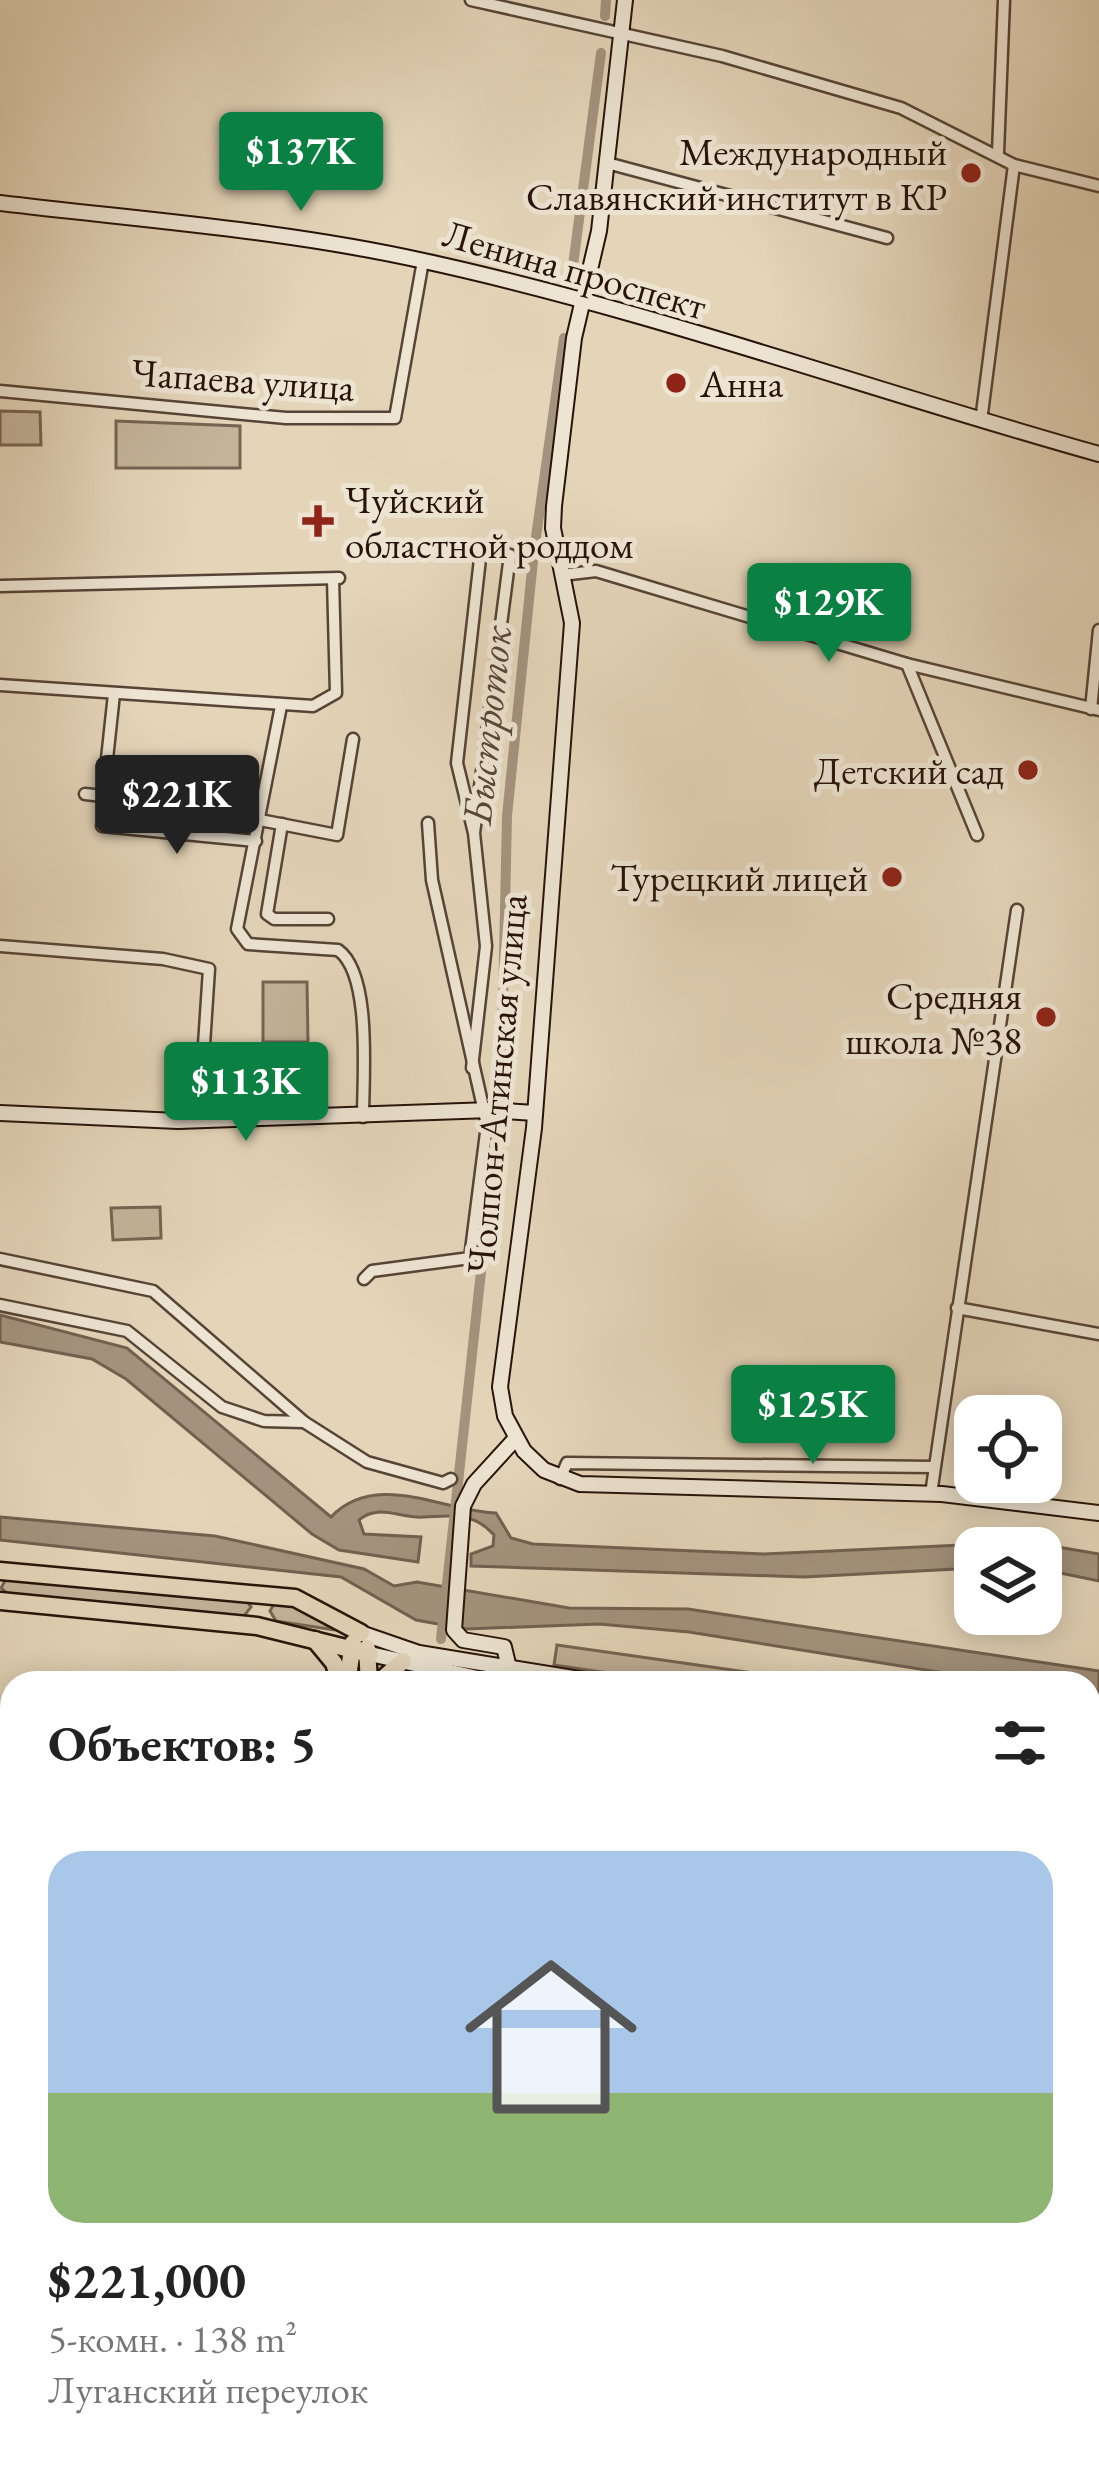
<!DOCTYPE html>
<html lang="ru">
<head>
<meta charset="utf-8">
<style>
	:root { --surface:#fff; --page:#f2f2f2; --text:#222; --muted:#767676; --accent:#0b8043 }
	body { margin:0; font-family:"EB Garamond",serif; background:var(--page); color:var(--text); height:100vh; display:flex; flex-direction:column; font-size:45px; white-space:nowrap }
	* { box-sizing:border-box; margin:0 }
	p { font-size:39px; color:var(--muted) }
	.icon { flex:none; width:66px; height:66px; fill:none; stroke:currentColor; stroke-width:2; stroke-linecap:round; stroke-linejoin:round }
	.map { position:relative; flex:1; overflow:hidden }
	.sheet { position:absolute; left:0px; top:1671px; width:1101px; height:807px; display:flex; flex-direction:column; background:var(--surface); border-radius:36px 36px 0 0; box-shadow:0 6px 30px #0003 }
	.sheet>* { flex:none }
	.tools { position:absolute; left:954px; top:1395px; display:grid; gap:24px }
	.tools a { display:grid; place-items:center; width:108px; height:108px; border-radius:24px; background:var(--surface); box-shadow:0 6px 30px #0003; font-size:60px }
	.price { position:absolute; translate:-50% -102px; padding:0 27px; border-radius:12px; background:var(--accent); color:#fff; font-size:39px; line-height:78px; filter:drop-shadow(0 3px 6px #0008) }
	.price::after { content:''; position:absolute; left:50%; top:72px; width:36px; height:27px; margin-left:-18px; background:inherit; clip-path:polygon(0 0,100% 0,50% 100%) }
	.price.active { background:#222; color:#fff }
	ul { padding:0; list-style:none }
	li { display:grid; align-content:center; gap:24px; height:636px; padding:0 48px }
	li span { display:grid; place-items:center; height:372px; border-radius:36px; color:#555 }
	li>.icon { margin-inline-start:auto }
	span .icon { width:216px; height:216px; fill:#fffc; stroke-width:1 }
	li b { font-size:51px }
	h2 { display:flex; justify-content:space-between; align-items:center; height:144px; padding:0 48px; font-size:51px }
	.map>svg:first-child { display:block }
	.green { fill:#c4b49b; stroke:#766452; stroke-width:3 }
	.water { fill:#a4937e; stroke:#726050; stroke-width:3 }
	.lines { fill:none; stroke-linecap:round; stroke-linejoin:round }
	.canal { stroke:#a4937e; stroke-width:10 }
	.street-casing { stroke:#574436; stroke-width:15 }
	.secondary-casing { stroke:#28130a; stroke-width:18 }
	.primary-casing { stroke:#28130a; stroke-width:21 }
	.street { stroke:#ede4d2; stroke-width:10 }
	.secondary { stroke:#ede4d2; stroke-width:14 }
	.primary { stroke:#e4d5b9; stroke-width:16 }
	.poi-dot { fill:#8f2418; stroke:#ede4d2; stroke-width:4.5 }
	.labels { text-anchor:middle; stroke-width:10; stroke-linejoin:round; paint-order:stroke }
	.poi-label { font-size:39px; fill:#28130a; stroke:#ede4d2; text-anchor:end }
	.street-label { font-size:39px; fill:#28130a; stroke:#ede4d2 }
	.water-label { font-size:42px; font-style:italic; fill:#5a4638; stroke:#ede4d2 }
</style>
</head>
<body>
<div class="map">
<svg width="1099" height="2477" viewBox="0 0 1099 2477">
	<rect width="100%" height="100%" fill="#e4d5b9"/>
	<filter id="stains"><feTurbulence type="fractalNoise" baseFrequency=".00167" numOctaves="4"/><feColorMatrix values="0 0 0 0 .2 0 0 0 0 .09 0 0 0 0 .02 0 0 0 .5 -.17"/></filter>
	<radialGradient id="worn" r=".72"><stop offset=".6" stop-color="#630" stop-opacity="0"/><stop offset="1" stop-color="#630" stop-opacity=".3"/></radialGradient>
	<g class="green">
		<path d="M0 411 40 412 41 445H0Z"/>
		<path d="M116 421 240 426V468H116Z"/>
		<path d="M263 982H307L308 1042H263Z"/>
		<path d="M160 1207 161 1238 113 1240 111 1208Z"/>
		<path d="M6 1579 246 1600 251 1607 244 1616 9 1595 1 1588Z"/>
		<path d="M274 1604H290L335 1630 276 1621 270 1611Z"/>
		<path d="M557 1645 823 1683H676L554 1665Z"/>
		<rect x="569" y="2466" width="79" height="11"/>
	</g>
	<g class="water">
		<path d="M0 1315 127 1348 331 1517C376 1470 442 1511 496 1513L511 1538 533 1544 764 1554 1029 1542 1099 1554V1581L1041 1569V1548H975V1568L804 1577 471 1566V1554L493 1546 494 1535C473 1511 451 1516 424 1517 401 1519 378 1503 359 1520L364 1534 421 1537 418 1562 339 1550 312 1534 126 1379 92 1359 0 1342Z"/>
		<path d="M0 1517 215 1536 364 1569 394 1586 417 1582 569 1608 688 1609 1099 1671V1696L1089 1695V1683H1007L689 1632 599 1624 466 1629 416 1620 341 1577 0 1540Z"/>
	</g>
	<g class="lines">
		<g class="canal">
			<path d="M605 16 606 0"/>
			<path d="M570 288 601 53"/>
			<path d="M502 1048 507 816 534 551 564 338"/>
			<path d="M441 1639 500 1097"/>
		</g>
		<defs>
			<g id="street">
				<path d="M471 0 722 56 901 108 1014 165 1099 186"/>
				<path d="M998 153 1004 0"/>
				<path d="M607 163 887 238"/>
				<path d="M0 391 286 418H395L423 261"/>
				<path d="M981 421 1014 165"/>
				<path d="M562 575 596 571 907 664 1099 710"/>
				<path d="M0 586 339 578"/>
				<path d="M907 664 977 835"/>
				<path d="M0 685 313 706 336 693 333 579"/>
				<path d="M281 706 237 929 248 944 338 950C372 974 363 1077 363 1117"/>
				<path d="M1091 709 1099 630"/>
				<path d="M85 794 103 796 114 694"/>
				<path d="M260 820 337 835 353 739"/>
				<path d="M282 824 267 914 274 919H328"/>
				<path d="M102 826 256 841"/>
				<path d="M0 946 163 959 209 969 199 1120"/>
				<path d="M472 1068 486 946 474 833 457 763 481 550 510 555 474 833"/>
				<path d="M0 1259 153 1291 304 1422"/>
				<path d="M364 1279 372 1271 470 1258 487 1125 432 880 428 823"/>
				<path d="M0 1305 127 1331 222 1407 264 1421 304 1422 367 1462 443 1483 451 1479"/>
				<path d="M957 1308 1099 1334"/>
				<path d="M560 1479 567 1463 934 1467"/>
				<path d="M931 1494 1017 910"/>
				<path d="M435 2477V2466"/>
			</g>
			<g id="secondary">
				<path d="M625 0 599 231 574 338 554 506 553 528 572 623 534 1128 500 1387 505 1416 524 1451 544 1470 580 1484 942 1494 1099 1513"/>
				<path d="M0 203C141 220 285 230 424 261 649 310 876 392 1099 454"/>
				<path d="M0 1113 178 1121 491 1110 535 1113"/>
				<path d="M361 1633 419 1653 604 1683"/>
				<path d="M370 1654 500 1683"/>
				<path d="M509 1668 504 1647 463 1640 454 1630 463 1506 474 1484 516 1438"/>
				<path d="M1089 1752 1099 1754"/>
				<path d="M1089 1788 1099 1789"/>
			</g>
			<g id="primary">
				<path d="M0 1571 295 1598 361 1633"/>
				<path d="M0 1601 257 1626 370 1654"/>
				<path d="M315 1640 334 1663 340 1683"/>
				<path d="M367 1648 369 1683"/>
				<path d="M347 1683 353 1643"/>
				<path d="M378 1683 403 1661"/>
				<path d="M305 2477 306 2466"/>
				<path d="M328 2477V2466"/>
			</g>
		</defs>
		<use href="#street" class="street-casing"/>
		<use href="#secondary" class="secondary-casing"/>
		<use href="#primary" class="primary-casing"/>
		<use href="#street" class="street"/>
		<use href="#secondary" class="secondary"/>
		<use href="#primary" class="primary"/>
	</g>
	<g class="poi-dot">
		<circle cx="971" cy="173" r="12"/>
		<circle cx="676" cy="383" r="12"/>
		<path d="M312 503h12v12h12v12h-12v12h-12v-12h-12v-12h12z"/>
		<circle cx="1028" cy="770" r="12"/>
		<circle cx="892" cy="877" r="12"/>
		<circle cx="1046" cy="1017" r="12"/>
	</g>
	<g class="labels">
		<g class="poi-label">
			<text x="947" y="165">Международный<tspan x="947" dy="45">Славянский институт в КР</tspan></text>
			<text x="700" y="397" text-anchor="start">Анна</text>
			<text x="345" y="513" text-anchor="start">Чуйский<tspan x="345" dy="45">областной роддом</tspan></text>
			<text x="1004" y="784">Детский сад</text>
			<text x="868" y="891">Турецкий лицей</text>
			<text x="1022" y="1009">Средняя<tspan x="1022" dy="45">школа №38</tspan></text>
		</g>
		<g class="street-label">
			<text transform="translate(575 269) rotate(16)" y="14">Ленина проспект</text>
			<text transform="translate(243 379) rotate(4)" y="14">Чапаева улица</text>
			<text transform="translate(496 1084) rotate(-85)" y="14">Чолпон-Атинская улица</text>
		</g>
		<g class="water-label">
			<text transform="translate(486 725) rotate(-84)" y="15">Быстроток</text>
		</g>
	</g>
	<rect width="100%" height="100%" filter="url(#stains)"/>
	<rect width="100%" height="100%" fill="url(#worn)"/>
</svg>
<div class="tools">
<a><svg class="icon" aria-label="locate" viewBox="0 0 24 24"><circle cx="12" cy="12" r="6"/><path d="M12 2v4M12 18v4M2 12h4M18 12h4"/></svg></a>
<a><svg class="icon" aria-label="layers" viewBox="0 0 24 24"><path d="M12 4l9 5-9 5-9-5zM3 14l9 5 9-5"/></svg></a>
</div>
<b class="price" style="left:301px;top:214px">$137K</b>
<b class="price" style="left:829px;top:665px">$129K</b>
<b class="price active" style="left:177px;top:857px">$221K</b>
<b class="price" style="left:246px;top:1144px">$113K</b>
<b class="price" style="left:813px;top:1467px">$125K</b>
<section class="sheet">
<h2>Объектов: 5<svg class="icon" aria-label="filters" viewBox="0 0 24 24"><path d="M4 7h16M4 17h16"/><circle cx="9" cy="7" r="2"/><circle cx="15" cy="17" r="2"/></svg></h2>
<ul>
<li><span style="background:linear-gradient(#a9c7e8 65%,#8fb573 0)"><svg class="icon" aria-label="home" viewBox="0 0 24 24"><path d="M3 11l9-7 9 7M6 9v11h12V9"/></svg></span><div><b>$221,000</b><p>5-комн. · 138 m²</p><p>Луганский переулок</p></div></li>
</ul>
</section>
</div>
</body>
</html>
